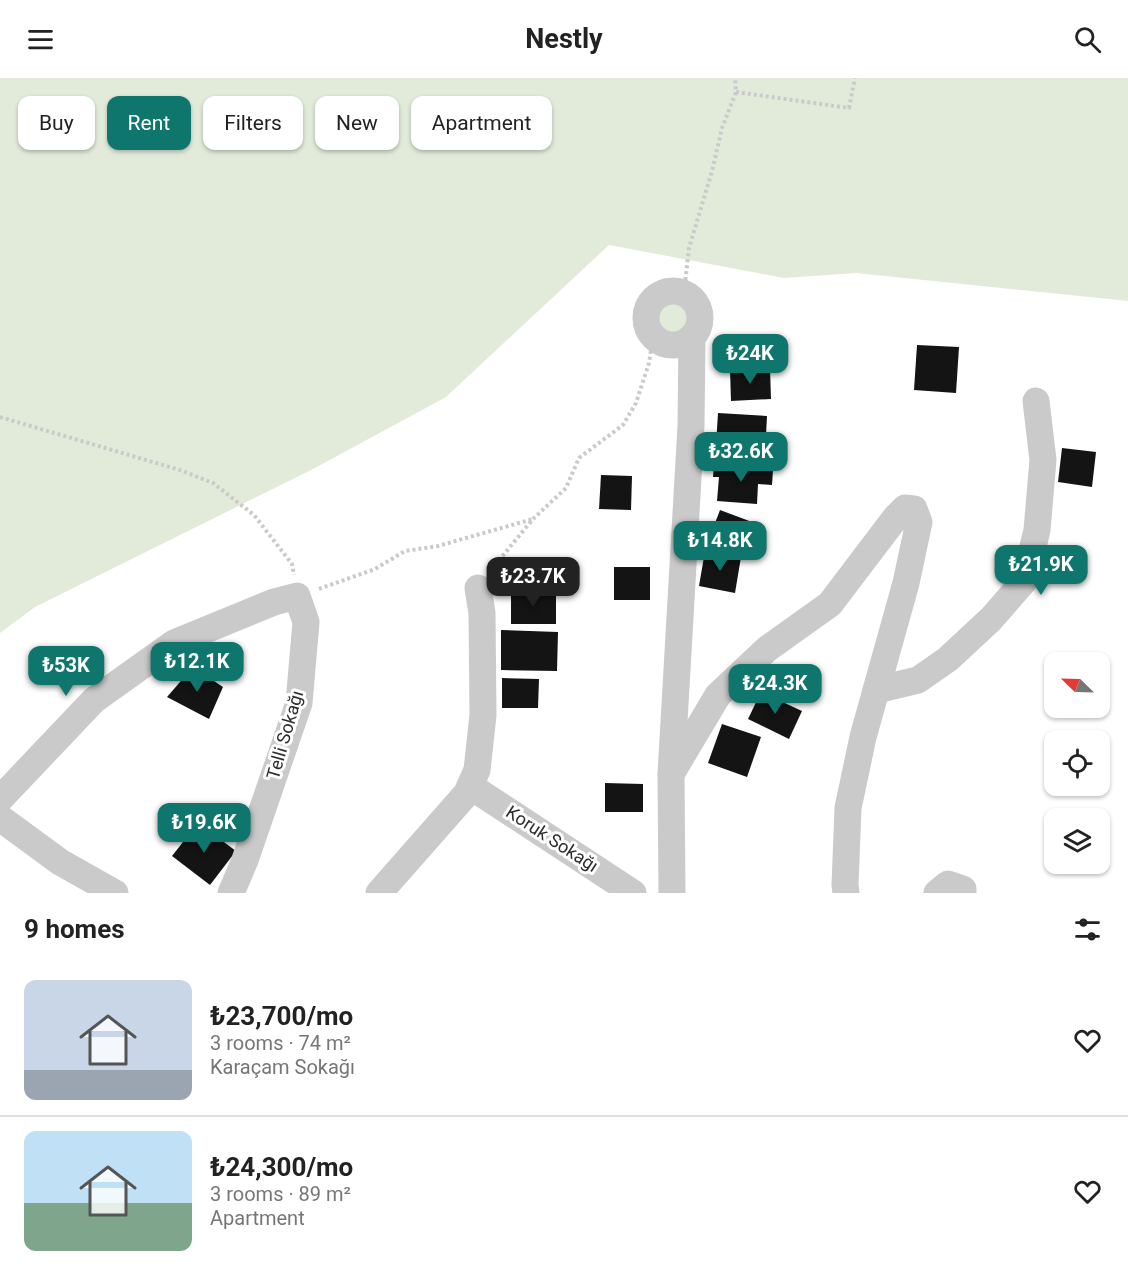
<!DOCTYPE html>
<html lang="en">
<head>
<meta charset="utf-8">
<style>
	:root { --surface:#fff; --page:#f2f2f2; --text:#222; --muted:#767676; --line:#e0e0e0; --accent:#0f766e }
	body { margin:0; font-family:Roboto,sans-serif; background:var(--page); color:var(--text); height:100vh; display:flex; flex-direction:column; font-size:22px; white-space:nowrap }
	* { box-sizing:border-box; margin:0 }
	p { font-size:20px; color:var(--muted) }
	.icon { flex:none; width:33px; height:33px; fill:none; stroke:currentColor; stroke-width:2; stroke-linecap:round; stroke-linejoin:round }
	.map { position:relative; height:815px; overflow:hidden }
	.drawer { display:flex; flex-direction:column; background:var(--surface); flex:1 }
	.drawer>* { flex:none }
	.guide { position:absolute; left:18px; top:18px; width:600px; height:54px; display:flex; gap:12px }
	.needle { width:39px; rotate:293deg }
	.buttons { position:absolute; left:1044px; top:574px; display:grid; gap:12px }
	.buttons a { display:grid; place-items:center; width:66px; height:66px; border-radius:12px; background:var(--surface); box-shadow:0 2px 4px #0004; font-size:30px }
	.price { position:absolute; translate:-50% -51px; padding:0 14px; border-radius:12px; background:var(--accent); color:#fff; font-size:20px; line-height:39px; filter:drop-shadow(0 2px 3px #0008) }
	.price::after { content:''; position:absolute; left:50%; top:36px; width:18px; height:14px; margin-left:-9px; background:inherit; clip-path:polygon(0 0,100% 0,50% 100%) }
	.price.active { background:#222; color:#fff }
	ul { padding:0; list-style:none }
	li { display:flex; align-items:center; gap:18px; height:150px; padding:0 24px }
	li+li { border-top:2px solid var(--line) }
	li span { display:grid; place-items:center; flex:none; width:168px; height:120px; border-radius:12px; color:#555 }
	li>.icon { margin-inline-start:auto }
	span .icon { width:72px; height:72px; fill:#fffc; stroke-width:1 }
	li b { font-size:26px }
	h2 { display:flex; justify-content:space-between; align-items:center; height:72px; padding:0 24px; font-size:26px }
	.tag { padding:0 21px; border-radius:12px; background:var(--surface); box-shadow:0 2px 4px #0004; font-size:21px; line-height:54px }
	.tag.active { background:var(--accent); color:#fff }
	header { display:flex; justify-content:space-between; align-items:center; height:78px; padding:0 24px; background:var(--surface); font-size:27px; font-weight:700 }
	.map>svg:first-child { display:block }
	.green { fill:#e2ebda }
	.building { fill:#141414 }
	.lines { fill:none; stroke-linecap:round; stroke-linejoin:round }
	.path { stroke:#cacaca; stroke-width:4; stroke-dasharray:3 3; stroke-linecap:butt }
	.minor { stroke:#cacaca; stroke-width:27 }
	.labels { text-anchor:middle; stroke-width:6; stroke-linejoin:round; paint-order:stroke }
	.street-label { font-size:18px; fill:#2d2d2d; stroke:#fff }
</style>
</head>
<body>
<header><svg class="icon" aria-label="menu" viewBox="0 0 24 24"><path d="M4 6h16M4 12h16M4 18h16"/></svg>Nestly<svg class="icon" aria-label="search" viewBox="0 0 24 24"><circle cx="10" cy="10" r="6"/><path d="M15 15l6 6"/></svg></header>
<div class="map">
<svg width="1128" height="815" viewBox="0 0 1128 815">
	<rect width="100%" height="100%" fill="#fff"/>
	<g class="green">
		<path d="M0 0H1128V223L856 195 784 200 609 167 446 319 313 391 35 529 0 555Z"/>
		<circle cx="673" cy="239" r="15"/>
	</g>
	<g class="building">
		<path d="M917 267 959 269 956 315 914 312Z"/>
		<path d="M770 290 771 321 731 323 730 292Z"/>
		<path d="M718 335 767 338 765 377 733 376 734 368 716 367Z"/>
		<path d="M767 360 778 361 777 371 767 370Z"/>
		<path d="M1062 370 1096 374 1092 409 1058 404Z"/>
		<path d="M714 387 773 392 772 407 758 406 757 426 717 423 719 399H713Z"/>
		<path d="M601 397 632 398 631 432 599 431Z"/>
		<path d="M720 432 752 444 741 473 709 461Z"/>
		<path d="M705 473 741 479 735 515 699 508Z"/>
		<rect x="614" y="489" width="36" height="33"/>
		<path d="M511 513 556 514V546H511Z"/>
		<path d="M501 552 558 554 557 593 501 592Z"/>
		<path d="M193 589 223 609 209 641 167 619Z"/>
		<path d="M502 600 539 601 538 630H502Z"/>
		<path d="M761 614 802 633 789 661 748 641Z"/>
		<path d="M722 646 761 659 747 699 708 685Z"/>
		<path d="M605 705 643 706V734H605Z"/>
		<path d="M198 745 236 773 210 807 172 778Z"/>
	</g>
	<g class="lines">
		<g class="path">
			<path d="M736 14 849 30 855 0"/>
			<path d="M684 214 689 170 712 93 722 50 736 14 735 0"/>
			<path d="M0 339 180 392 213 405 254 437 292 486 294 497"/>
			<path d="M491 492 533 441 566 410 579 380 623 347 636 325 649 285 653 259"/>
			<path d="M319 511 375 491 405 473 438 468 533 441"/>
		</g>
		<g class="minor">
			<circle cx="673" cy="240" r="27"/>
			<path d="M876 612 918 602 948 581 991 541 1025 502 1037 452 1043 382 1036 323"/>
			<path d="M671 696 718 617 767 571 830 526 896 439 905 430 914 431 919 444 906 505 863 659 848 730 845 807 846 815"/>
			<path d="M470 708 633 815"/>
			<path d="M0 721 94 622 174 565 274 524 297 518 306 544 299 625 245 782 231 815"/>
			<path d="M0 740 60 784 115 815"/>
			<path d="M379 815 467 715 477 692 483 637 482 535 478 510"/>
			<path d="M672 815 671 696 691 348 692 259"/>
			<path d="M937 815 948 806 963 811V815"/>
		</g>
	</g>
	<g class="labels">
		<g class="street-label">
			<text transform="translate(285 657) rotate(-74)" y="6">Telli Sokağı</text>
			<text transform="translate(552 761) rotate(33)" y="6">Koruk Sokağı</text>
		</g>
	</g>
</svg>
<div class="buttons">
<a><svg class="needle" viewBox="-14 -14 28 28"><path d="M0-13l5 13h-10z" fill="#e53935"/><path d="M0 13l5-13h-10z" fill="#767676"/></svg></a>
<a><svg class="icon" aria-label="locate" viewBox="0 0 24 24"><circle cx="12" cy="12" r="6"/><path d="M12 2v4M12 18v4M2 12h4M18 12h4"/></svg></a>
<a><svg class="icon" aria-label="layers" viewBox="0 0 24 24"><path d="M12 4l9 5-9 5-9-5zM3 14l9 5 9-5"/></svg></a>
</div>
<b class="price" style="left:750px;top:307px">₺24K</b>
<b class="price" style="left:741px;top:405px">₺32.6K</b>
<b class="price" style="left:720px;top:494px">₺14.8K</b>
<b class="price" style="left:1041px;top:518px">₺21.9K</b>
<b class="price active" style="left:533px;top:530px">₺23.7K</b>
<b class="price" style="left:197px;top:615px">₺12.1K</b>
<b class="price" style="left:66px;top:619px">₺53K</b>
<b class="price" style="left:775px;top:637px">₺24.3K</b>
<b class="price" style="left:204px;top:776px">₺19.6K</b>
<div class="guide">
<a class="tag">Buy</a>
<a class="tag active">Rent</a>
<a class="tag">Filters</a>
<a class="tag">New</a>
<a class="tag">Apartment</a>
</div>
</div>
<section class="drawer">
<h2>9 homes<svg class="icon" aria-label="filters" viewBox="0 0 24 24"><path d="M4 7h16M4 17h16"/><circle cx="9" cy="7" r="2"/><circle cx="15" cy="17" r="2"/></svg></h2>
<ul>
<li><span style="background:linear-gradient(#c9d6e8 75%,#9aa5b1 0)"><svg class="icon" aria-label="home" viewBox="0 0 24 24"><path d="M3 11l9-7 9 7M6 9v11h12V9"/></svg></span><div><b>₺23,700/mo</b><p>3 rooms · 74 m²</p><p>Karaçam Sokağı</p></div><svg class="icon" aria-label="heart" viewBox="0 0 24 24"><path d="M12 20l-8-8c-3-5 5-10 8-4 3-6 11-1 8 4z"/></svg></li>
<li><span style="background:linear-gradient(#bfe0f5 60%,#7fa58c 0)"><svg class="icon" aria-label="home" viewBox="0 0 24 24"><path d="M3 11l9-7 9 7M6 9v11h12V9"/></svg></span><div><b>₺24,300/mo</b><p>3 rooms · 89 m²</p><p>Apartment</p></div><svg class="icon" aria-label="heart" viewBox="0 0 24 24"><path d="M12 20l-8-8c-3-5 5-10 8-4 3-6 11-1 8 4z"/></svg></li>
</ul>
</section>
</body>
</html>
